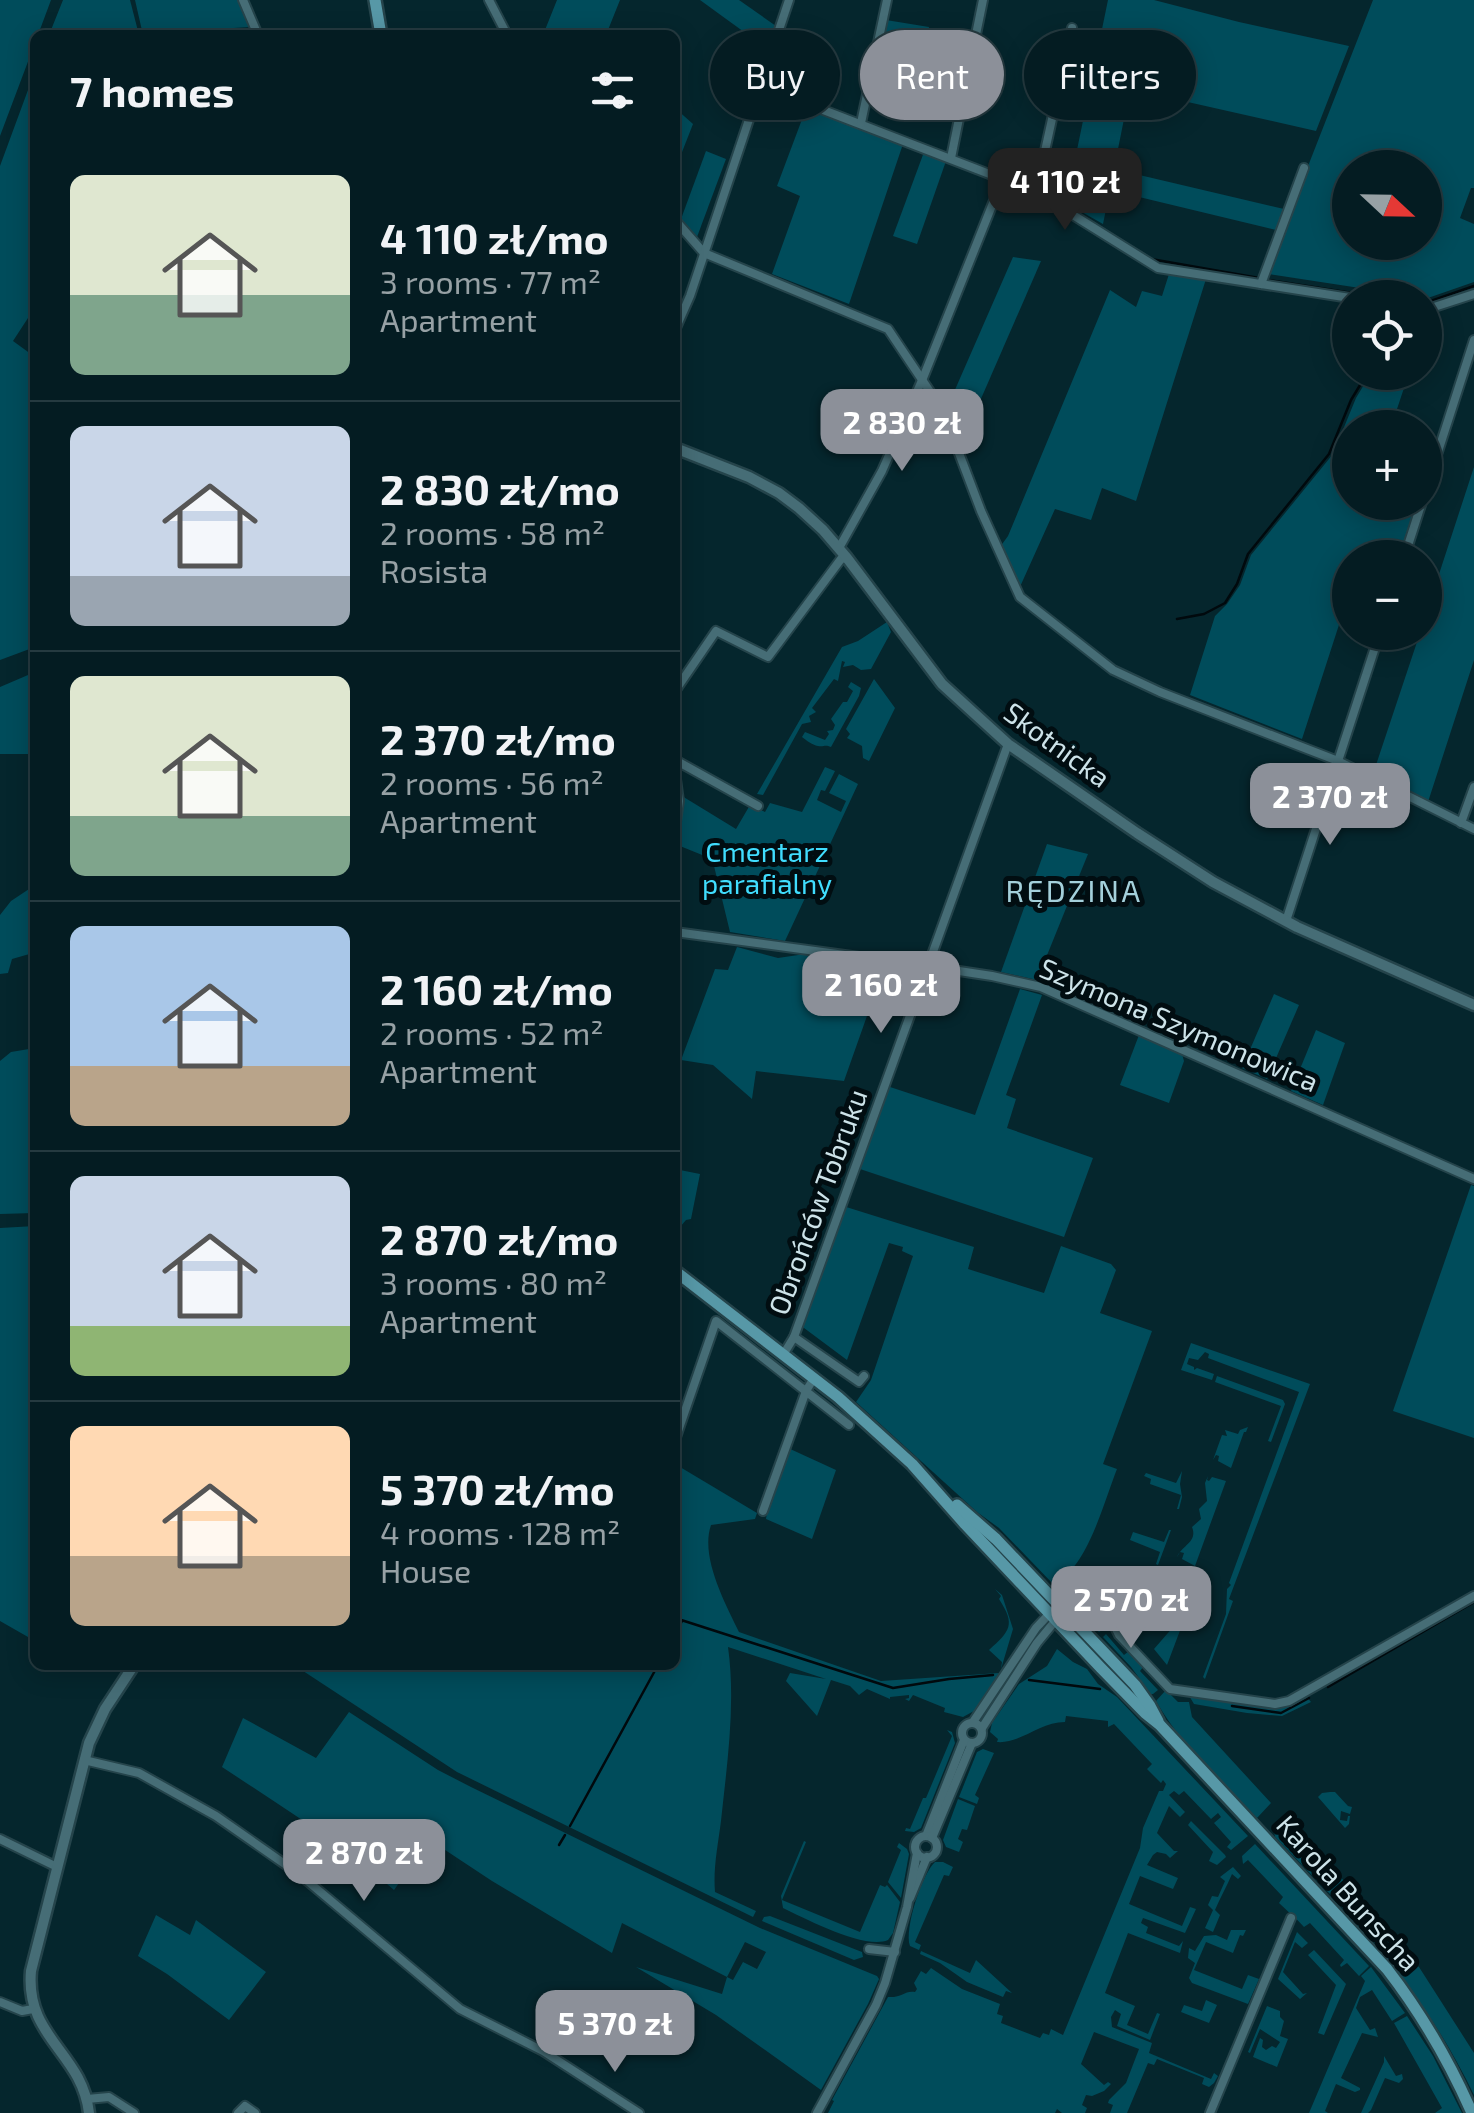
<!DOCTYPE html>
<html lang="en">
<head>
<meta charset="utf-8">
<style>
	:root { --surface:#041c22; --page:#12292f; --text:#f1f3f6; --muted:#97a1a5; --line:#253a40; --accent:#8c9099 }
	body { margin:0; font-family:"Exo 2",sans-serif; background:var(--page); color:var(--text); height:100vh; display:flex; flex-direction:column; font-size:38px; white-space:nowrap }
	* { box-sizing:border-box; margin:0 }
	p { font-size:32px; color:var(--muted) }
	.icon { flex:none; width:55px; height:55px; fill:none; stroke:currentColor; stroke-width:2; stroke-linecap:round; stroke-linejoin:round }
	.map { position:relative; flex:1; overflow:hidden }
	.sheet { position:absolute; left:30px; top:30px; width:650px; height:1640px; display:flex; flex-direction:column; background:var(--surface); border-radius:15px; box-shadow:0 5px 25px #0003,0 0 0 2px var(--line) }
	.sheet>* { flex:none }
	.top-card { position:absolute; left:710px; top:30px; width:612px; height:90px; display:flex; gap:20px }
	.needle { width:65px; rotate:112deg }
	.buttons { position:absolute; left:1332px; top:150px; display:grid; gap:20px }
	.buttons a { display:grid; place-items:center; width:110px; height:110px; border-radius:50%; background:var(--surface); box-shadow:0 5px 25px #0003,0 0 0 2px var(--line); font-size:50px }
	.price { position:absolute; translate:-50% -85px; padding:0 22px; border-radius:20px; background:var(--accent); color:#fff; font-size:32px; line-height:65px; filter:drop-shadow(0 2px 5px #0008) }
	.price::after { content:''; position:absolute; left:50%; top:60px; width:30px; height:22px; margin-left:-15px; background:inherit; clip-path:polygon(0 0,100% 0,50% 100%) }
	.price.current { background:#222; color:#fff }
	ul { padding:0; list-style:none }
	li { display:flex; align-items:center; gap:30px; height:250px; padding:0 40px }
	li+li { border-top:2px solid var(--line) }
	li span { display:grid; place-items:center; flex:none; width:280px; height:200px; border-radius:15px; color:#555 }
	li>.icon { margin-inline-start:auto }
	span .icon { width:120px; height:120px; fill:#fffc; stroke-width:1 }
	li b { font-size:42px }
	h2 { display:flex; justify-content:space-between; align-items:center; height:120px; padding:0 40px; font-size:42px }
	.pill { padding:0 35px; border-radius:45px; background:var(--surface); box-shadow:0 5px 25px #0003,0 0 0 2px var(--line); font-size:35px; line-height:90px }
	.pill.current { background:var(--accent); color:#fff }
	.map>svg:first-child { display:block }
	.green { fill:#004c5b; fill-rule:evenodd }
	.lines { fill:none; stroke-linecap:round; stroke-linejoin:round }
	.stream { stroke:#01090d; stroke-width:2.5 }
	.minor-casing { stroke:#25444b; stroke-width:12 }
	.tertiary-casing { stroke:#25444b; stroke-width:15 }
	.secondary-casing { stroke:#25444b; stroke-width:16 }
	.minor { stroke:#466d76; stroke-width:8 }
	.tertiary { stroke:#466d76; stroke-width:10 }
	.secondary { stroke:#5798a7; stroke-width:11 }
	.labels { text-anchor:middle; stroke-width:10; stroke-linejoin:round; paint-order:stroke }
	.street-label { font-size:28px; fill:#cde3e9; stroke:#010d11 }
	.park-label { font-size:28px; fill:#40ddfe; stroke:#010d11 }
	.neighbourhood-label { font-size:30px; letter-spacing:2.5px; fill:#a4d0db; stroke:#010d11 }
</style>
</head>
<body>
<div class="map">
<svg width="1474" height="2113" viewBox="0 0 1474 2113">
	<rect width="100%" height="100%" fill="#05262d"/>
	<g class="green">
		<path d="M0 0H51L38 35H35V43L0 136Z"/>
		<path d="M63 0H130L139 35H49Z"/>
		<path d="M135 0H239L251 27 181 31V35H143Z"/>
		<path d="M557 0H620L606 35H543Z"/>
		<path d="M700 0H739L776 26 769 50Z"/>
		<path d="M1108 0H1154L1239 22 1349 46 1316 131 1130 89 1114 169 1284 209 1276 230 1110 190 1103 224 1066 203Z"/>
		<path d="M1373 0H1474V188H1471L1460 218 1474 224V282L1425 299V298L1269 274 1310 161ZM1350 168H1425V242H1350Z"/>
		<path d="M886 20 929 27 913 104 871 94Z"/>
		<path d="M35 71V322L28 318 13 341 35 357V647L0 660V166Z"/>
		<path d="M807 106 903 144 849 304 772 274 800 196 777 186Z"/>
		<path d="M675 108 693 124 675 170Z"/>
		<path d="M706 151 726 159 697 237 681 219Z"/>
		<path d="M924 152 946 161 917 244 893 236Z"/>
		<path d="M1013 257 1041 261 960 447 947 408Z"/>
		<path d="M1169 274 1206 279 1136 501 1102 488 1091 520 1055 509 1019 589 1000 547 1008 536 1110 290 1136 307 1142 291 1162 296Z"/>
		<path d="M1371 373 1405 385 1391 427 1350 428V502L1418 503 1400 557 1350 558V597H1348L1302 739 1190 695 1215 616 1227 604 1240 585 1251 555 1333 454 1356 398Z"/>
		<path d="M1474 467V660L1428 802 1373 774 1420 633 1425 632V617Z"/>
		<path d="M887 622 891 632 871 669 861 670 853 665 843 667 845 662 842 661 838 681 834 679 812 708 816 712 809 716 811 722 802 724 763 795 757 794 842 647 858 641Z"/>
		<path d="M35 672V756L28 754H0V687Z"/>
		<path d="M874 679 895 708 869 761 863 758 862 746 847 738 850 734 846 729Z"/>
		<path d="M851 682 861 688 859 696 831 747C825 744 824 747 818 746 812 745 806 740 802 737L805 732 825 740 829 734 827 731 833 730 835 725 831 719 843 702H847L853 691 848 687Z"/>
		<path d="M825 767 835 771 825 791 821 790 817 800 841 812 846 801 829 793 839 774 858 784 785 941 730 932 714 866 717 861 675 844 682 817V796L736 829 750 805 765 812 770 803 802 812Z"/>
		<path d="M1047 844 1088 854 1037 980 1001 972Z"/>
		<path d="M32 887 35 889 33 953 12 959 8 973 0 974V915L11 901Z"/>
		<path d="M737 947 778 958 805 954 885 965 844 1081 756 1071 752 1099 713 1065 681 1060 715 969 728 970Z"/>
		<path d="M1020 989 1042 995 1006 1095 1016 1099 1007 1128 1093 1158 1064 1237 857 1168 887 1086 975 1115Z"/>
		<path d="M1274 994 1299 1005 1267 1079 1242 1068Z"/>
		<path d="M1316 1030 1345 1043 1323 1105 1291 1091Z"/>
		<path d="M1139 1035 1182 1054 1184 1061 1169 1103 1120 1085Z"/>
		<path d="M35 1048V1213L0 1214V1061L11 1052Z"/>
		<path d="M675 1169 700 1174 691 1219 686 1220 675 1233Z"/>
		<path d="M1471 1185 1474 1186V1438L1393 1411Z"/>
		<path d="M843 1206 974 1247 968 1269 1044 1293 1061 1246 1111 1264 1116 1270 1100 1313 1152 1331 1103 1464 1117 1469C1105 1499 1089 1560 1063 1577H1074C1068 1584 1064 1588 1054 1585L999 1528 977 1512 856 1402 871 1380 913 1256 902 1251 903 1247 889 1243 847 1360 800 1325Z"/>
		<path d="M35 1226V1641L0 1621V1228Z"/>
		<path d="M1191 1343 1310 1384 1229 1599 1233 1601 1205 1679 1203 1677 1226 1614 1227 1589 1231 1585 1229 1583 1299 1392 1208 1358 1209 1354 1205 1352 1198 1360 1189 1358 1187 1364 1194 1367V1370L1197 1368 1214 1374 1212 1380 1181 1370Z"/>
		<path d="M1217 1376 1283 1400 1285 1404 1271 1442 1268 1441 1281 1406 1215 1382Z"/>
		<path d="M1248 1427 1246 1432H1244L1231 1468 1218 1461 1219 1456 1216 1455 1213 1460 1222 1435 1227 1436 1225 1430 1238 1434 1240 1430Z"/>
		<path d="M788 1448 836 1470 812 1539 766 1519 768 1505Z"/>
		<path d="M675 1464 757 1513 755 1519 711 1525C700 1557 725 1603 739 1632L881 1681 999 1673 974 1711 963 1717 944 1712 945 1708 913 1695 909 1701 905 1699 909 1698V1695L890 1697V1699L867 1689 859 1695 850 1686 831 1680 817 1716 786 1681 790 1673 826 1679 728 1647C736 1704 727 1764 721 1821 718 1845 713 1868 715 1892L756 1911 753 1917 457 1772 294 1665H675Z"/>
		<path d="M1182 1471 1180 1484 1182 1497 1179 1509H1177L1181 1495 1150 1484 1151 1479 1144 1476 1146 1473 1176 1483Z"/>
		<path d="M1208 1476 1207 1480 1209 1481 1212 1477 1226 1481 1195 1566 1182 1559 1184 1553 1180 1552 1177 1557C1182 1545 1198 1542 1192 1527L1201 1519 1199 1509 1207 1501 1205 1483Z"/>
		<path d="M1169 1530H1171L1158 1565 1156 1564 1160 1552 1130 1540 1133 1532 1164 1542Z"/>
		<path d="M1181 1577 1191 1578 1183 1600 1190 1604 1167 1665 1154 1649 1174 1626 1175 1606 1181 1589 1178 1587Z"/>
		<path d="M1089 1588 1094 1592 1098 1591 1109 1626 1099 1632C1083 1615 1068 1609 1089 1588Z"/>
		<path d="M995 1589 1002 1595 1013 1629 1001 1669 1002 1662 989 1650C1010 1631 1016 1625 999 1599L1001 1596 995 1589 990 1594Z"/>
		<path d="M1106 1634 1124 1655 1129 1651 1144 1666 1140 1671 1158 1690 1153 1694H1151L1131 1667 1103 1637Z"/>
		<path d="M1057 1649 1073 1662 1087 1669 1098 1684 1117 1697 1248 1836 1231 1850 1227 1847 1231 1842 1214 1823 1221 1817 1218 1813 1211 1819 1184 1791 1179 1795 1174 1791 1169 1795 1185 1812 1180 1817 1169 1806 1157 1833 1174 1851H1178L1170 1858 1166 1854 1157 1852 1153 1855 1147 1865 1178 1878 1173 1889 1140 1876 1129 1904 1182 1926 1190 1907 1196 1909 1185 1933 1143 1918 1141 1923 1148 1927 1146 1933 1179 1946 1183 1941 1180 1953 1128 1933 1105 1993 1135 2006 1127 2025 1148 2034 1157 2013 1160 2014 1150 2040 1117 2026 1121 2014 1115 2010 1111 2017 1112 2027 1152 2043 1149 2053 1211 2079 1214 2073 1218 2076 1214 2083 1209 2087 1202 2084 1204 2078 1157 2059 1154 2065 1148 2063 1127 2113H1110L1113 2105 1108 2103 1109 2100 1126 2083 1139 2049 1094 2032 1081 2064 1104 2085 1108 2082 1111 2084 1104 2091 1092 2096 1086 2095 1082 2105 1087 2108 1085 2113H1062L1057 2109 1055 2113H828L834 2101 832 2100 888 1997C902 1998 905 1990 915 1992L917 1989 914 1983 921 1971 926 1974 931 1968 962 1989 1000 2004 997 2014 1003 2016 1001 2023 1040 2038 1043 2033 1049 2035 1051 2029 1063 2035 1140 1848 1143 1828 1159 1791H1163L1166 1784 1163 1780 1161 1783 1147 1769 1152 1764 1114 1724 1108 1727V1721L1066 1716 1065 1722C1040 1722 1020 1744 997 1742L998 1739 990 1732 992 1723 1019 1684 1047 1666Z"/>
		<path d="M1166 1690 1178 1702H1189L1192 1717 1271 1803 1257 1818C1222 1781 1181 1746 1156 1701Z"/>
		<path d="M1188 1694 1276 1708 1290 1706 1306 1696 1311 1702 1282 1716 1247 1713 1194 1704Z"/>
		<path d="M349 1712 438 1770 471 1787 760 1928 877 1976 879 1979 868 2004 821 2090 716 2015 636 1967 722 1994 727 1977 622 1923 612 1953 492 1881 430 1840 394 1890C341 1843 281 1806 222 1767L243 1718 316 1758ZM745 1942 766 1952 757 1969 743 1962 733 1980 727 1977Z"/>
		<path d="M947 1730 952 1732 955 1743 921 1828 914 1832 905 1831 906 1828 910 1829 923 1798H926L952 1736Z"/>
		<path d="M983 1749 994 1753 975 1795 979 1798 977 1804 959 1797 977 1752Z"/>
		<path d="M1330 1792H1335L1348 1806 1352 1807 1350 1814 1341 1811 1340 1820 1347 1821 1348 1816H1350L1349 1824 1345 1828 1318 1797 1322 1793Z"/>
		<path d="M958 1799 975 1806 967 1830 962 1829 958 1839 963 1842 959 1852 946 1847 943 1840Z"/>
		<path d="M1191 1821 1225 1855 1226 1857 1217 1865 1209 1861 1213 1852 1188 1825Z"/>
		<path d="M1282 1822 1293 1827 1365 1903 1369 1914 1359 1924 1275 1837 1274 1830Z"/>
		<path d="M804 1841 806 1842 782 1900 860 1932 880 1885 885 1887 887 1885 900 1902 893 1933 888 1940C865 1950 806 1919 783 1908L781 1896Z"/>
		<path d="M899 1843 907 1849 909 1854 901 1898 888 1882 901 1850 897 1847Z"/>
		<path d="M1255 1844 1369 1966 1359 1976 1347 1963 1341 1967 1340 1965 1344 1960 1310 1923 1304 1927C1296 1918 1287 1911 1279 1903L1283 1897 1248 1860 1243 1864 1242 1856Z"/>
		<path d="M935 1862H943L953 1867 949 1876 944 1875 915 1942 921 1945 919 1950 910 1946C904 1929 922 1874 935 1862Z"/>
		<path d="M1233 1867 1241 1876 1238 1879 1232 1874C1227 1886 1220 1898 1215 1910L1220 1915 1213 1932 1205 1928 1213 1910 1208 1905 1212 1896 1218 1897 1225 1881 1220 1877Z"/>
		<path d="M156 1915 190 1935 196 1920 266 1972 229 2020 167 1974 138 1956Z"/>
		<path d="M770 1916 862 1952 863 1957 854 1960 762 1921 764 1917Z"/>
		<path d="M1376 1925H1382L1402 1947 1396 1953 1407 1967 1413 1963 1419 1967 1474 2053V2095C1446 2037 1410 1984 1368 1935Z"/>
		<path d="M1231 1930H1246L1243 1936 1240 1935 1233 1953 1206 1942 1194 1970 1242 1989 1248 1975 1259 1979 1248 2004 1192 1983 1189 1978 1195 1963 1188 1958 1189 1948 1195 1951 1204 1936 1216 1935 1227 1940Z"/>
		<path d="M1297 1932 1308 1943 1302 1948 1295 1942 1283 1972 1303 1994 1307 1993 1300 1999 1278 1979Z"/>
		<path d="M1314 1950 1346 1984 1324 2035 1318 2033 1336 1985 1308 1955Z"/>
		<path d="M921 1951 970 1973 976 1960 1012 1993 1006 1991 1003 1997 967 1982 940 1963 920 1954Z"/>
		<path d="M1371 1967 1405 2013 1392 2021 1372 1990 1360 1997 1356 2008 1370 2030 1375 2028 1378 2037 1362 2033 1341 2078 1360 2088V2090L1355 2092 1336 2084 1325 2111 1328 2113H1309L1365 1981 1361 1976Z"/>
		<path d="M1206 2000 1217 2005 1209 2023 1181 2012 1184 2005 1202 2011Z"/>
		<path d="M1267 2006 1280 2011V2017L1284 2021 1280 2036 1288 2039 1277 2067 1253 2057 1260 2038 1263 2040 1262 2047 1266 2050 1272 2046 1276 2048 1280 2042 1260 2029 1250 2053 1248 2052Z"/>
		<path d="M1407 2016 1433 2056 1462 2113H1435L1442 2108 1394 2023Z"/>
		<path d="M1384 2056 1396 2076 1402 2074 1403 2079 1399 2083 1385 2078 1371 2110 1368 2113H1361L1384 2062Z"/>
	</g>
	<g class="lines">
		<g class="stream">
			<path d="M1070 208 1085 218"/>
			<path d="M1151 259 1259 278"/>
			<path d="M1268 280 1384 298"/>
			<path d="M1425 303 1474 286"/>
			<path d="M1177 619 1204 614 1225 603 1237 584 1248 554 1329 454 1351 400 1368 372"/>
			<path d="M675 1618 893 1688 949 1679 993 1675"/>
			<path d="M675 1634 682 1621"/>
			<path d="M1029 1680 1100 1689"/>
			<path d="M1328 1687 1474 1602"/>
			<path d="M1232 1706 1281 1713 1309 1698"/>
			<path d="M570 1826 658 1665"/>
			<path d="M559 1845 565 1835"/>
		</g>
		<defs>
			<g id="minor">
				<path d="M243 0 258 35"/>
				<path d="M489 0 507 35"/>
				<path d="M761 86 1036 192 1158 268 1350 298"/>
				<path d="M861 123 887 0"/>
				<path d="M951 158 983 0"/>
				<path d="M1036 192 1072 28"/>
				<path d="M675 220 704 253 888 329 943 411 981 511 1020 597 1113 670 1160 692 1338 761 1474 829"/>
				<path d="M1261 284 1304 168"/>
				<path d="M1425 310 1474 294"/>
				<path d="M675 330 690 296 789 0"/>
				<path d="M1425 492 1474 340"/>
				<path d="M839 548 882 471 923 378 1003 178"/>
				<path d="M1404 558 1422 502"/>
				<path d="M675 691 716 631 768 657 841 559 847 558"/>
				<path d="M675 760 758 806"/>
				<path d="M675 772 679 801 675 829"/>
				<path d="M1461 823 1474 787"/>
				<path d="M1286 921 1380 632"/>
				<path d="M675 932 926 966 992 976 1041 987 1474 1179"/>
				<path d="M794 1337 859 1382 864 1376"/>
				<path d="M783 1355 794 1337 1008 744"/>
				<path d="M675 1440 716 1321 849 1425"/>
				<path d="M763 1511 806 1391 814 1378"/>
				<path d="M973 1722 1036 1628 1052 1611"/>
				<circle cx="972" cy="1733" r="10"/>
				<path d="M982 1728 1037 1643 1056 1620 1061 1607 1082 1581 1088 1578 1096 1581 1102 1590 1110 1617 1119 1635 1170 1689 1275 1704 1289 1701 1474 1596"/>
				<path d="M84 1760 139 1773 216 1816 299 1874 460 2009 543 2051 639 2113"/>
				<path d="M926 1836 964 1740"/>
				<circle cx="926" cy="1847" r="11"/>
				<path d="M932 1838 972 1743"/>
				<path d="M0 1839 57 1867"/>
				<path d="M910 1898 927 1857"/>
				<path d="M869 1949 895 1952"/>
				<path d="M0 2002 22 2011 33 2009"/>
				<path d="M87 2099 109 2097 134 2113"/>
				<path d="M238 2113 245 2106 255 2113"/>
				<path d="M817 2113 876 2005 885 1983 907 1907 917 1853"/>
				<path d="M1210 2113 1291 1918"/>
			</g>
			<g id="tertiary">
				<path d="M675 448 749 477 779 493 799 508 823 530 847 558 942 684 1008 744 1137 833 1213 882 1297 927 1474 1005"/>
				<path d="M89 2113C82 2052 25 2038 31 1971L89 1743 105 1709 134 1665"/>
			</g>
			<g id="secondary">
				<path d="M375 0 381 35"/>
				<path d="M675 1271 838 1397 912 1464 965 1524 1101 1668 1145 1713 1160 1725 1387 1969C1421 2013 1450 2063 1472 2113"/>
				<path d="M957 1505 996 1539 1135 1685 1150 1706 1158 1721"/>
			</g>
		</defs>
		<use href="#minor" class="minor-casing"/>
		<use href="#tertiary" class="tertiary-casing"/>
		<use href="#secondary" class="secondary-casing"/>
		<use href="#minor" class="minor"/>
		<use href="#tertiary" class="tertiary"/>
		<use href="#secondary" class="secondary"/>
	</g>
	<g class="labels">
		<g class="street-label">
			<text transform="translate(1057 745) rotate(36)" y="10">Skotnicka</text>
			<text transform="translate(1179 1025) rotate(23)" y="10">Szymona Szymonowica</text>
			<text transform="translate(818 1202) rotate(-70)" y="10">Obrońców Tobruku</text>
			<text transform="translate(1348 1893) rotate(48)" y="10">Karola Bunscha</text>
		</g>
		<g class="park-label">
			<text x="767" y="862">Cmentarz<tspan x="767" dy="32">parafialny</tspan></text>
		</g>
		<g class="neighbourhood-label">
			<text x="1074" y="902">RĘDZINA</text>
		</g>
	</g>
</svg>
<div class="buttons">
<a><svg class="needle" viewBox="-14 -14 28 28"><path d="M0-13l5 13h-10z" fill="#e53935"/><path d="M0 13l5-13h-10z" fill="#97a1a5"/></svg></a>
<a><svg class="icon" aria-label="locate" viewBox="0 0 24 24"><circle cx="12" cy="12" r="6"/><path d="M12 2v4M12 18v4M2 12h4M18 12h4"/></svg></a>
<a>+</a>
<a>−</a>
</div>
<b class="price current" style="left:1065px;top:233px">4 110 zł</b>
<b class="price" style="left:902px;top:474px">2 830 zł</b>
<b class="price" style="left:1330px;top:848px">2 370 zł</b>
<b class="price" style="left:881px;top:1036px">2 160 zł</b>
<b class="price" style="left:1131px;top:1651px">2 570 zł</b>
<b class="price" style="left:364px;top:1904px">2 870 zł</b>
<b class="price" style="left:615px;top:2075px">5 370 zł</b>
<div class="top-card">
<a class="pill">Buy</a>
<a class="pill current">Rent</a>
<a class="pill">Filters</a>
</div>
<section class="sheet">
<h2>7 homes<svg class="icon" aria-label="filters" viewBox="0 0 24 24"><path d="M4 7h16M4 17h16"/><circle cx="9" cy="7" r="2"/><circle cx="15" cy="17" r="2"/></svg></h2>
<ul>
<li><span style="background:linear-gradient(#dfe7d0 60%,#7fa58c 0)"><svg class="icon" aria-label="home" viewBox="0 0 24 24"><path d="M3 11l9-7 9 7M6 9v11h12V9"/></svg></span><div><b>4 110 zł/mo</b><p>3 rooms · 77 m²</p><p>Apartment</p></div></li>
<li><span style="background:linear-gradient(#c9d6e8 75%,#9aa5b1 0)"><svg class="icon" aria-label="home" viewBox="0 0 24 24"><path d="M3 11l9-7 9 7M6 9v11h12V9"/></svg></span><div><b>2 830 zł/mo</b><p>2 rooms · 58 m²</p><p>Rosista</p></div></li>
<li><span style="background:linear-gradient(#dfe7d0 70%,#7fa58c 0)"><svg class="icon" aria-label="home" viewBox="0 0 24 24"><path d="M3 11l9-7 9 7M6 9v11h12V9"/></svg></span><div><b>2 370 zł/mo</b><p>2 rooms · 56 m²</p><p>Apartment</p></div></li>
<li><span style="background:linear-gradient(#a9c7e8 70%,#b9a48a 0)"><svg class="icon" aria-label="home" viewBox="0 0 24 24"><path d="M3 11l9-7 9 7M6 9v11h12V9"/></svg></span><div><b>2 160 zł/mo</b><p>2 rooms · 52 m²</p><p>Apartment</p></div></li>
<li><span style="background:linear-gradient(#c9d6e8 75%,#8fb573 0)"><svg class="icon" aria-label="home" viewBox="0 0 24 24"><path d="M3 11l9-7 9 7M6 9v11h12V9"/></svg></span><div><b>2 870 zł/mo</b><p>3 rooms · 80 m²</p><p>Apartment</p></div></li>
<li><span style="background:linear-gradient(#ffd9b3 65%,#b9a48a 0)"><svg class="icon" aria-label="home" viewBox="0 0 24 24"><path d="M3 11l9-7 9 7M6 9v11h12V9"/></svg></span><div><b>5 370 zł/mo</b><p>4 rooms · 128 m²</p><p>House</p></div></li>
</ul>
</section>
</div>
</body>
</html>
